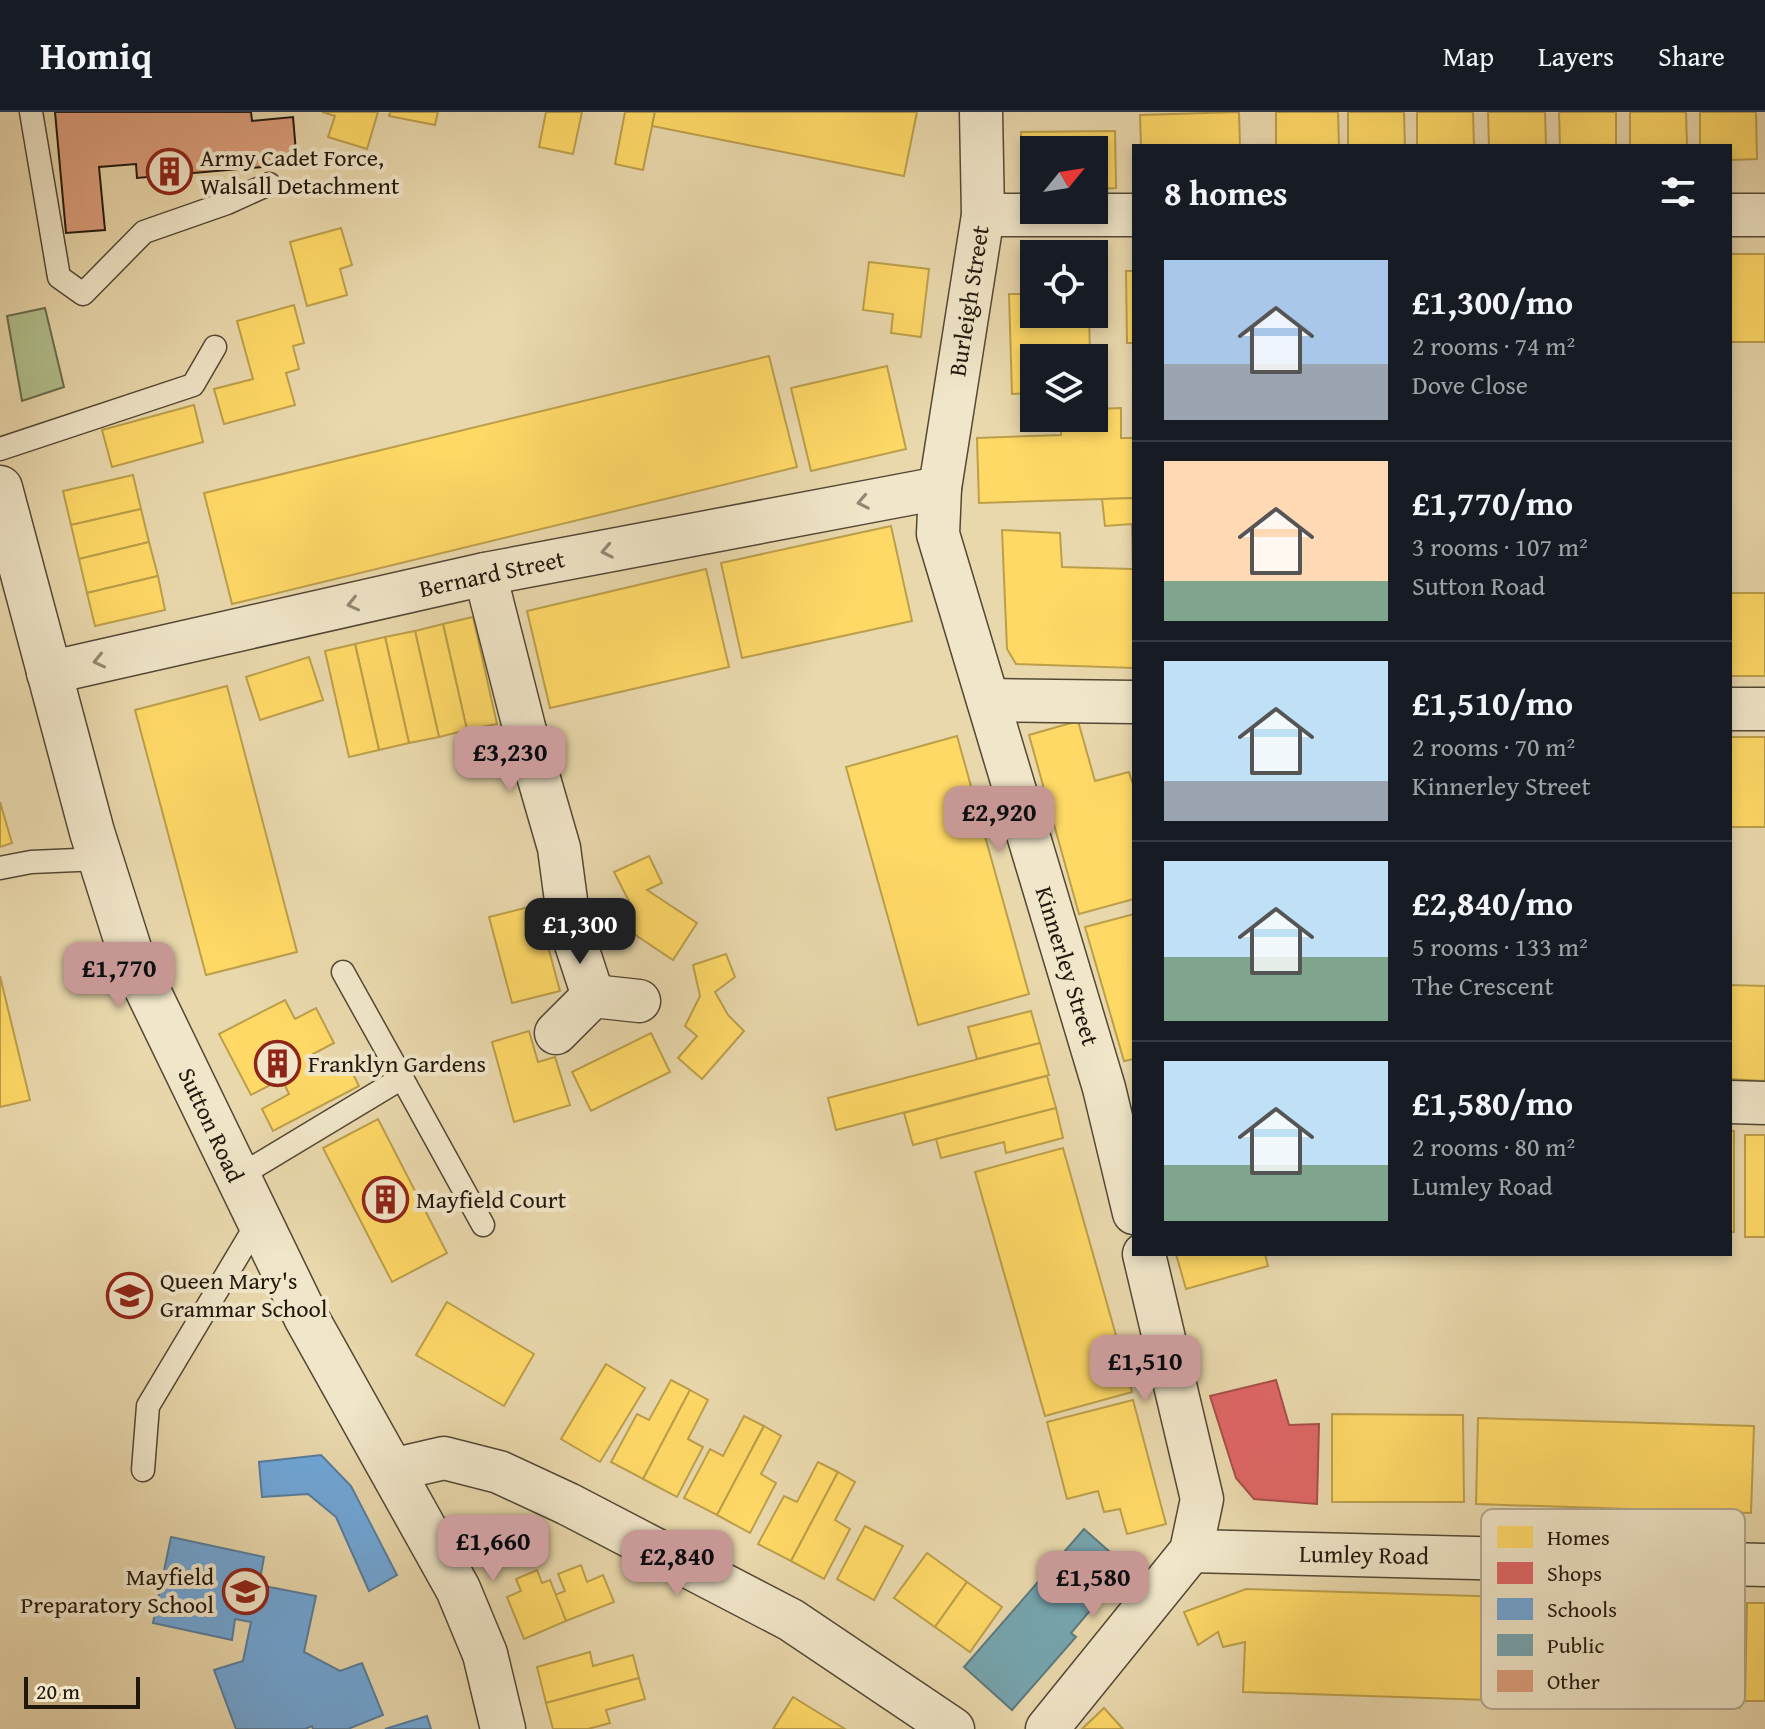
<!DOCTYPE html>
<html lang="en">
<head>
<meta charset="utf-8">
<style>
	:root { --surface:#171b24; --page:#242831; --text:#f1f3f6; --muted:#9ea1a6; --line:#363941; --accent:#c59692 }
	body { margin:0; font-family:"Gentium Book Plus",serif; background:var(--page); color:var(--text); height:100vh; display:flex; flex-direction:column; font-size:30px; white-space:nowrap }
	* { box-sizing:border-box; margin:0 }
	p { font-size:26px; color:var(--muted) }
	.icon { flex:none; width:44px; height:44px; fill:none; stroke:currentColor; stroke-width:2; stroke-linecap:round; stroke-linejoin:round }
	.map { position:relative; flex:1; overflow:hidden }
	.drawer { position:absolute; left:1132px; top:32px; width:600px; height:1112px; display:flex; flex-direction:column; background:var(--surface); border-radius:0px; box-shadow:0 4px 12px #0003 }
	.drawer>* { flex:none }
	.needle { width:52px; rotate:60deg }
	.buttons { position:absolute; left:1020px; top:24px; display:grid; gap:16px }
	.buttons a { display:grid; place-items:center; width:88px; height:88px; border-radius:0px; background:var(--surface); box-shadow:0 4px 12px #0003; font-size:40px }
	.scale { position:absolute; left:24px; bottom:20px; width:116px; box-sizing:border-box; padding-left:8px; border:4px solid #21180d; border-top:0; font-size:22px; line-height:28px; white-space:nowrap; color:#21180d; -webkit-text-stroke:6px #f1e6c9; paint-order:stroke }
	.price { position:absolute; translate:-50% -68px; padding:0 18px; border-radius:16px; background:var(--accent); color:#111; font-size:26px; line-height:52px; filter:drop-shadow(0 2px 4px #0008) }
	.price::after { content:''; position:absolute; left:50%; top:48px; width:24px; height:18px; margin-left:-12px; background:inherit; clip-path:polygon(0 0,100% 0,50% 100%) }
	.price.active { background:#222; color:#fff }
	ul { padding:0; list-style:none }
	li { display:flex; align-items:center; gap:24px; height:200px; padding:0 32px }
	li+li { border-top:2px solid var(--line) }
	li span { display:grid; place-items:center; flex:none; width:224px; height:160px; border-radius:0px; color:#555 }
	li>.icon { margin-inline-start:auto }
	span .icon { width:96px; height:96px; fill:#fffc; stroke-width:1 }
	li b { font-size:34px }
	h2 { display:flex; justify-content:space-between; align-items:center; height:96px; padding:0 32px; font-size:34px }
	header { display:flex; align-items:center; gap:48px; box-sizing:border-box; height:112px; padding:0 40px; background:var(--surface); border-bottom:2px solid var(--line) }
	header strong { font-size:38px }
	nav { display:flex; gap:44px; margin-inline-start:auto; font-size:28px }
	.map>svg:first-child { display:block }
	.green { fill:#b1c08d; stroke:#696c4d; stroke-width:2 }
	.homes { fill:#ffd966; stroke:#bc9f4b; stroke-width:2 }
	.shops { fill:#e06666; stroke:#a74f4b; stroke-width:2 }
	.schools { fill:#6fa8dc; stroke:#587d9e; stroke-width:2 }
	.public { fill:#76a5af; stroke:#5c7b7e; stroke-width:2 }
	.building { fill:#dd9f7d; stroke:#21180d; stroke-width:2 }
	.lines { fill:none; stroke-linecap:round; stroke-linejoin:round }
	.service-casing { stroke:#534835; stroke-width:25 }
	.minor-casing { stroke:#534835; stroke-width:45 }
	.tertiary-casing { stroke:#534835; stroke-width:47 }
	.service { stroke:#f1e6c9; stroke-width:22 }
	.minor { stroke:#f1e6c9; stroke-width:42 }
	.tertiary { stroke:#f1e6c9; stroke-width:44 }
	.oneway { stroke:#938974 }
	.labels { text-anchor:middle; stroke-width:8; stroke-linejoin:round; paint-order:stroke }
	.poi-label { font-size:24px; fill:#21180d; stroke:#f1e6c9; text-anchor:start }
	.street-label { font-size:24px; fill:#21180d; stroke:#f1e6c9 }
	.key { fill:#f1e6c9; stroke:#b3a891; stroke-width:2 }
	.key-label { font-size:22px; fill:#21180d }
</style>
</head>
<body>
<header>
<strong>Homiq</strong>
<nav><a>Map</a><a>Layers</a><a>Share</a></nav>
</header>
<div class="map">
<svg width="1765" height="1617" viewBox="0 0 1765 1617">
	<rect width="100%" height="100%" fill="#e9d8ac"/>
	<filter id="stains"><feTurbulence type="fractalNoise" baseFrequency=".0025" numOctaves="4"/><feColorMatrix values="0 0 0 0 .2 0 0 0 0 .09 0 0 0 0 .02 0 0 0 .5 -.17"/></filter>
	<radialGradient id="worn" r=".72"><stop offset=".6" stop-color="#630" stop-opacity="0"/><stop offset="1" stop-color="#630" stop-opacity=".3"/></radialGradient>
	<path class="green" d="M45 196 64 275 22 289 7 204Z"/>
	<g class="homes">
		<path d="M322 0H378L367 37 328 25 335 4Z"/>
		<path d="M390 0H438L435 13 389 4Z"/>
		<path d="M546 0H582L573 42 539 35Z"/>
		<path d="M625 0H655L643 58 615 52Z"/>
		<path d="M655 0H917L904 64 652 14Z"/>
		<path d="M1239 0 1240 34H1141L1140 3Z"/>
		<path d="M1276 0H1338L1339 34H1276Z"/>
		<path d="M1348 0H1404L1405 34H1348Z"/>
		<path d="M1417 0H1473L1474 34H1417Z"/>
		<path d="M1488 0H1545L1546 34H1489Z"/>
		<path d="M1559 0H1616V34H1560Z"/>
		<path d="M1630 0H1686L1687 34H1630Z"/>
		<path d="M1700 0H1756L1757 47 1730 48V34H1700Z"/>
		<path d="M1115 19 1116 76 1094 77V38H1034V78H1023L1021 20Z"/>
		<path d="M341 116 352 153 340 157 347 183 307 194 290 130Z"/>
		<rect x="1730" y="142" width="35" height="88"/>
		<path d="M869 150 929 157 921 225 891 221 893 202 863 198Z"/>
		<path d="M1126 159H1134V231H1127Z"/>
		<path d="M1009 182H1034V202H1089L1090 243 1034 246V281L1012 282Z"/>
		<path d="M294 193 304 231 293 234 299 257 286 261 295 293 224 312 214 277 253 267 237 209Z"/>
		<path d="M769 244 797 355 232 492 204 381Z"/>
		<path d="M887 254 906 337 811 359 791 276Z"/>
		<path d="M194 293 203 330 112 355 102 318Z"/>
		<path d="M1121 296V326H1134V386L979 391 977 326 1061 323V306H1094V297Z"/>
		<path d="M133 363 141 397 71 413 63 379Z"/>
		<path d="M1134 386V556L1016 552 1007 537 1002 418 1060 421 1062 455 1133 457 1132 412 1105 414 1102 387Z"/>
		<path d="M141 397 149 430 79 447 71 413Z"/>
		<path d="M891 414 912 509 742 546 721 451Z"/>
		<path d="M149 430 158 464 87 481 79 447Z"/>
		<path d="M706 457 729 555 550 596 527 499Z"/>
		<path d="M158 464 165 498 95 514 87 481Z"/>
		<rect x="1730" y="481" width="35" height="83"/>
		<path d="M473 505 497 612 467 618 443 512Z"/>
		<path d="M443 512 467 618 439 625 415 519Z"/>
		<path d="M415 519 439 625 409 631 385 525Z"/>
		<path d="M385 525 409 631 379 638 355 532Z"/>
		<path d="M355 532 379 638 349 645 325 539Z"/>
		<path d="M309 545 323 588 260 608 246 565Z"/>
		<path d="M227 574 297 840 206 863 135 598Z"/>
		<path d="M1078 609 1095 669 1129 660 1134 676V787L1079 802 1029 623Z"/>
		<path d="M957 624 1029 882 918 913 846 655Z"/>
		<rect x="1730" y="625" width="35" height="90"/>
		<path d="M0 690 12 731 0 735Z"/>
		<path d="M649 744 662 771 647 778 697 811 673 848 622 814 633 797 614 760Z"/>
		<path d="M537 793 560 879 512 891 489 805Z"/>
		<path d="M1134 802V947L1124 949 1085 815Z"/>
		<path d="M726 842 735 865 715 880 728 903 744 919 702 967 678 946 697 924 685 914 700 884 693 853Z"/>
		<path d="M0 864 30 988 0 995Z"/>
		<path d="M1730 873 1765 874V969L1730 967Z"/>
		<path d="M285 888 295 907 316 896 334 931 313 942 322 958 345 946 359 974 273 1019 262 997 289 982 282 967 251 983 219 922Z"/>
		<path d="M1031 899 1040 931 977 947 968 915Z"/>
		<path d="M529 919 538 950 555 945 570 993 514 1010 492 930Z"/>
		<path d="M651 921 670 960 591 999 572 960Z"/>
		<path d="M1040 931 1049 963 836 1018 828 986Z"/>
		<path d="M1047 964 1056 996 913 1033 904 1001Z"/>
		<path d="M1056 996 1063 1026 1006 1041 1004 1030 941 1046 936 1027Z"/>
		<path d="M378 1007 447 1141 392 1170 323 1036Z"/>
		<rect x="1730" y="1019" width="4" height="101"/>
		<rect x="1745" y="1023" width="20" height="102"/>
		<path d="M1063 1036 1132 1280 1045 1304 975 1060Z"/>
		<path d="M1176 1142H1265L1268 1154 1186 1177Z"/>
		<path d="M447 1190 534 1242 504 1294 416 1243Z"/>
		<path d="M606 1252 645 1276 600 1350 561 1327Z"/>
		<path d="M671 1268 690 1278 643 1367 611 1350 637 1302 649 1308Z"/>
		<path d="M690 1278 708 1288 688 1327 703 1335 677 1385 643 1367Z"/>
		<path d="M1133 1288 1166 1412 1127 1422 1120 1397 1104 1400 1098 1379 1067 1387 1047 1310Z"/>
		<path d="M1332 1302 1463 1303 1464 1390H1332Z"/>
		<path d="M744 1304 764 1314 717 1403 684 1386 710 1337 723 1344Z"/>
		<path d="M1478 1306 1754 1314 1751 1401 1476 1392Z"/>
		<path d="M764 1314 781 1324 761 1362 776 1371 750 1421 717 1403Z"/>
		<path d="M818 1350 838 1360 791 1449 758 1432 784 1384 797 1390Z"/>
		<path d="M838 1360 855 1370 835 1408 850 1417 824 1467 791 1449Z"/>
		<path d="M865 1414 903 1434 874 1488 837 1467Z"/>
		<path d="M927 1441 967 1470 935 1515 894 1486Z"/>
		<path d="M581 1453 587 1470 603 1463 614 1490 566 1509 555 1483 565 1479 558 1462Z"/>
		<path d="M537 1458 542 1471 550 1468 566 1509 524 1527 507 1485 521 1479 516 1467Z"/>
		<path d="M967 1470 1002 1495 970 1540 935 1515Z"/>
		<path d="M1246 1477 1742 1492 1739 1596 1243 1580 1245 1530 1223 1535 1218 1520 1198 1533 1184 1500Z"/>
		<path d="M1747 1491H1765V1589H1745Z"/>
		<path d="M590 1540 593 1554 633 1543 639 1566 546 1591 537 1555Z"/>
		<path d="M639 1566 645 1587 606 1598 610 1611 588 1617H553L546 1591Z"/>
		<path d="M793 1585 845 1617H773Z"/>
		<path d="M1104 1596 1123 1617H1082Z"/>
	</g>
	<path class="shops" d="M1276 1268 1289 1313 1319 1312 1317 1392 1254 1387 1236 1366 1210 1284Z"/>
	<g class="schools">
		<path d="M321 1343 351 1374 397 1463 369 1479 336 1405 308 1382 262 1385 259 1350Z"/>
		<path d="M171 1425 264 1445 259 1473 316 1484 304 1540 340 1559 362 1551 383 1603 348 1617H313L312 1614 305 1617H236L214 1558 243 1549 251 1510 235 1507 232 1528 153 1511Z"/>
		<path d="M427 1604 431 1617H385Z"/>
	</g>
	<path class="public" d="M1084 1417 1127 1455 1071 1521 1076 1525 1012 1598 964 1555Z"/>
	<path class="building" d="M55 0H251L252 9 293 5 297 52 137 66 136 52 99 55 105 118 66 121Z"/>
	<g class="lines">
		<defs>
			<g id="service">
				<path d="M31 0 59 165 83 182 144 120 227 91 269 72"/>
				<path d="M0 337 193 273 215 235"/>
				<path d="M0 756 31 750 100 747"/>
				<path d="M402 966 483 1113"/>
				<path d="M236 1066 402 966 343 860"/>
				<path d="M143 1358 148 1294 258 1110"/>
			</g>
			<g id="minor">
				<path d="M981 0 983 103 940 376 938 422 1104 976 1134 1101"/>
				<path d="M983 103H1134"/>
				<path d="M1730 103H1765"/>
				<path d="M485 462 524 615 559 736 569 811 593 884"/>
				<path d="M48 561 485 462 940 376"/>
				<path d="M988 588 1134 590"/>
				<path d="M1730 597H1765"/>
				<path d="M556 921 593 884 639 889"/>
				<path d="M1730 990 1765 991"/>
				<path d="M392 1358 444 1346 499 1360 568 1392 791 1508 953 1617"/>
				<path d="M1191 1439 1765 1453"/>
				<path d="M1047 1617 1191 1439 1202 1387 1144 1142"/>
			</g>
			<path id="tertiary" d="M0 376 92 720 132 846 306 1205 458 1477 485 1542 503 1617"/>
		</defs>
		<use href="#service" class="service-casing"/>
		<use href="#minor" class="minor-casing"/>
		<use href="#tertiary" class="tertiary-casing"/>
		<use href="#service" class="service"/>
		<use href="#minor" class="minor"/>
		<use href="#tertiary" class="tertiary"/>
	</g>
	<defs><path id="oneway-chevron" d="M-2-3.5L2.5 0L-2 3.5" fill="none" stroke-width="1.6" stroke-linecap="round" stroke-linejoin="round" transform="scale(2)"/></defs>
	<g class="oneway">
		<use href="#oneway-chevron" transform="translate(863 390) rotate(169)"/>
		<use href="#oneway-chevron" transform="translate(607 439) rotate(169)"/>
		<use href="#oneway-chevron" transform="translate(353 492) rotate(167)"/>
		<use href="#oneway-chevron" transform="translate(99 549) rotate(167)"/>
	</g>
	<defs>
		<symbol id="building-ring" viewBox="-11 -11 22 22"><circle r="9.5" fill="#f1e6c9" stroke="#8f2418" stroke-width="1.5"/><path d="M-4-6H4V6H1V3H-1V6H-4ZM-2.5-4.3h1.7v1.8h-1.7ZM.8-4.3h1.7v1.8H.8ZM-2.5-1h1.7V.8h-1.7ZM.8-1h1.7V.8H.8Z" fill="#8f2418"/></symbol>
		<symbol id="school-ring" viewBox="-11 -11 22 22"><circle r="9.5" fill="#f1e6c9" stroke="#8f2418" stroke-width="1.5"/><path d="M0-5L7-2L0 1L-7-2ZM-4 1L0 2.5L4 1V4Q0 6-4 4Z" fill="#8f2418"/></symbol>
	</defs>
	<g fill-rule="evenodd">
		<use href="#building-ring" x="144" y="34" width="51" height="51"/>
		<use href="#building-ring" x="252" y="926" width="51" height="51"/>
		<use href="#building-ring" x="360" y="1062" width="51" height="51"/>
		<use href="#school-ring" x="104" y="1158" width="51" height="51"/>
		<use href="#school-ring" x="220" y="1454" width="51" height="51"/>
	</g>
	<g class="labels">
		<g class="poi-label">
			<text x="200" y="54">Army Cadet Force,<tspan x="200" dy="28">Walsall Detachment</tspan></text>
			<text x="308" y="960">Franklyn Gardens</text>
			<text x="416" y="1096">Mayfield Court</text>
			<text x="160" y="1177">Queen Mary's<tspan x="160" dy="28">Grammar School</tspan></text>
			<text x="214" y="1473" text-anchor="end">Mayfield<tspan x="214" dy="28">Preparatory School</tspan></text>
		</g>
		<g class="street-label">
			<text transform="translate(969 189) rotate(-81)" y="8">Burleigh Street</text>
			<text transform="translate(492 462) rotate(-12)" y="8">Bernard Street</text>
			<text transform="translate(1067 854) rotate(73)" y="8">Kinnerley Street</text>
			<text transform="translate(211 1013) rotate(65)" y="8">Sutton Road</text>
			<text transform="translate(1364 1443) rotate(1)" y="8">Lumley Road</text>
		</g>
	</g>
	<rect x="1481" y="1397" width="264" height="200" rx="12" class="key"/>
	<rect x="1497" y="1414" width="36" height="22" fill="#ffd966"/>
	<rect x="1497" y="1450" width="36" height="22" fill="#e06666"/>
	<rect x="1497" y="1486" width="36" height="22" fill="#6fa8dc"/>
	<rect x="1497" y="1522" width="36" height="22" fill="#76a5af"/>
	<rect x="1497" y="1558" width="36" height="22" fill="#dd9f7d"/>
	<g class="key-label">
		<text x="1547" y="1433">Homes</text>
		<text x="1547" y="1469">Shops</text>
		<text x="1547" y="1505">Schools</text>
		<text x="1547" y="1541">Public</text>
		<text x="1547" y="1577">Other</text>
	</g>
	<rect width="100%" height="100%" filter="url(#stains)"/>
	<rect width="100%" height="100%" fill="url(#worn)"/>
</svg>
<div class="buttons">
<a><svg class="needle" viewBox="-14 -14 28 28"><path d="M0-13l5 13h-10z" fill="#e53935"/><path d="M0 13l5-13h-10z" fill="#9ea1a6"/></svg></a>
<a><svg class="icon" aria-label="locate" viewBox="0 0 24 24"><circle cx="12" cy="12" r="6"/><path d="M12 2v4M12 18v4M2 12h4M18 12h4"/></svg></a>
<a><svg class="icon" aria-label="layers" viewBox="0 0 24 24"><path d="M12 4l9 5-9 5-9-5zM3 14l9 5 9-5"/></svg></a>
</div>
<div class="scale">20 m</div>
<b class="price" style="left:510px;top:682px">£3,230</b>
<b class="price" style="left:999px;top:742px">£2,920</b>
<b class="price active" style="left:580px;top:854px">£1,300</b>
<b class="price" style="left:119px;top:898px">£1,770</b>
<b class="price" style="left:1145px;top:1291px">£1,510</b>
<b class="price" style="left:493px;top:1471px">£1,660</b>
<b class="price" style="left:677px;top:1486px">£2,840</b>
<b class="price" style="left:1093px;top:1507px">£1,580</b>
<section class="drawer">
<h2>8 homes<svg class="icon" aria-label="filters" viewBox="0 0 24 24"><path d="M4 7h16M4 17h16"/><circle cx="9" cy="7" r="2"/><circle cx="15" cy="17" r="2"/></svg></h2>
<ul>
<li><span style="background:linear-gradient(#a9c7e8 65%,#9aa5b1 0)"><svg class="icon" aria-label="home" viewBox="0 0 24 24"><path d="M3 11l9-7 9 7M6 9v11h12V9"/></svg></span><div><b>£1,300/mo</b><p>2 rooms · 74 m²</p><p>Dove Close</p></div></li>
<li><span style="background:linear-gradient(#ffd9b3 75%,#7fa58c 0)"><svg class="icon" aria-label="home" viewBox="0 0 24 24"><path d="M3 11l9-7 9 7M6 9v11h12V9"/></svg></span><div><b>£1,770/mo</b><p>3 rooms · 107 m²</p><p>Sutton Road</p></div></li>
<li><span style="background:linear-gradient(#bfe0f5 75%,#9aa5b1 0)"><svg class="icon" aria-label="home" viewBox="0 0 24 24"><path d="M3 11l9-7 9 7M6 9v11h12V9"/></svg></span><div><b>£1,510/mo</b><p>2 rooms · 70 m²</p><p>Kinnerley Street</p></div></li>
<li><span style="background:linear-gradient(#bfe0f5 60%,#7fa58c 0)"><svg class="icon" aria-label="home" viewBox="0 0 24 24"><path d="M3 11l9-7 9 7M6 9v11h12V9"/></svg></span><div><b>£2,840/mo</b><p>5 rooms · 133 m²</p><p>The Crescent</p></div></li>
<li><span style="background:linear-gradient(#bfe0f5 65%,#7fa58c 0)"><svg class="icon" aria-label="home" viewBox="0 0 24 24"><path d="M3 11l9-7 9 7M6 9v11h12V9"/></svg></span><div><b>£1,580/mo</b><p>2 rooms · 80 m²</p><p>Lumley Road</p></div></li>
</ul>
</section>
</div>
</body>
</html>
